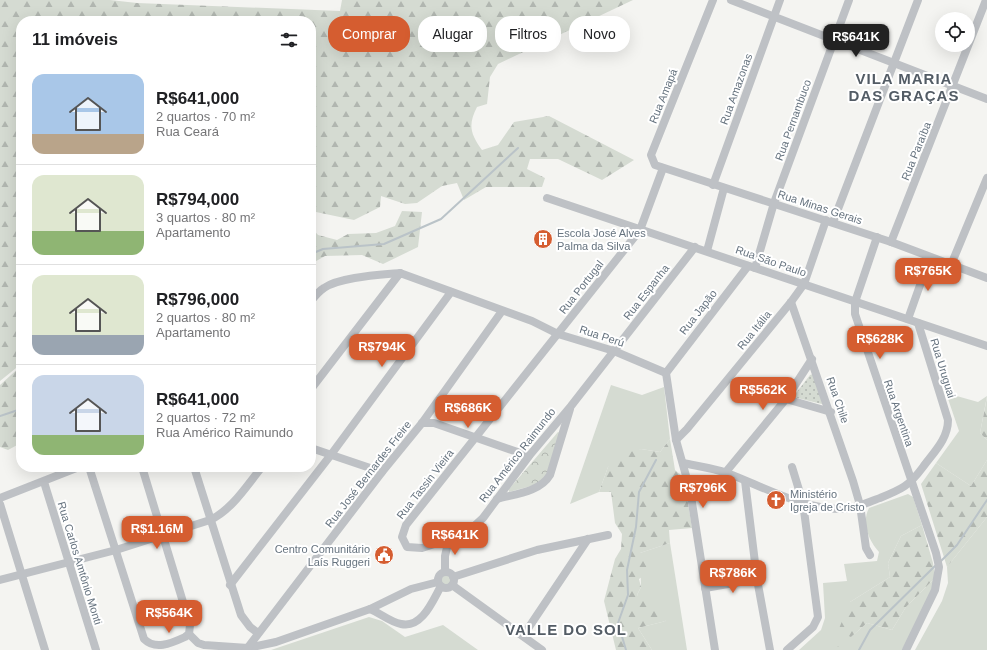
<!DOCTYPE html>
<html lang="pt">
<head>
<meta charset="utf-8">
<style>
	:root { --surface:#fff; --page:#f2f2f2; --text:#202124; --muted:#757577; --line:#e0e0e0; --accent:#d55d30 }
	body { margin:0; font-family:Arial,sans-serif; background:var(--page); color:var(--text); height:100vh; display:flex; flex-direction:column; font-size:15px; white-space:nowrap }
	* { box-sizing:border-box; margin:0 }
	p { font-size:13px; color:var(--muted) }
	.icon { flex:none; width:22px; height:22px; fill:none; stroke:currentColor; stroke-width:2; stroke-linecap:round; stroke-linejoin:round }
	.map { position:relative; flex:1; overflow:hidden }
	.drawer { position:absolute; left:16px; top:16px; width:300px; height:456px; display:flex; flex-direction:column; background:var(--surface); border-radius:16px; box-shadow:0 4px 16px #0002 }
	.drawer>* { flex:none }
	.hud { position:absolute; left:328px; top:16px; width:380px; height:36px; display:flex; gap:8px }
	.controls { position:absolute; left:935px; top:12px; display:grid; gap:8px }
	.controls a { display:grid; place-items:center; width:40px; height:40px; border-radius:50%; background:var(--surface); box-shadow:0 4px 16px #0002; font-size:20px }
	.price { position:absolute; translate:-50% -34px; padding:0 9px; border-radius:8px; background:var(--accent); color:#fff; font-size:13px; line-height:26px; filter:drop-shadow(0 1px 2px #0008) }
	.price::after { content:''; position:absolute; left:50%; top:24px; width:12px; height:9px; margin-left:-6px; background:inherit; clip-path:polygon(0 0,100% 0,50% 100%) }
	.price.selected { background:#222; color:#fff }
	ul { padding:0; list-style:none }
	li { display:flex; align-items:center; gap:12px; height:100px; padding:0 16px }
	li+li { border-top:1px solid var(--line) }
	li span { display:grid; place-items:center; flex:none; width:112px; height:80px; border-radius:12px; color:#555 }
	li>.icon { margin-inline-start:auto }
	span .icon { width:48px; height:48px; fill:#fffc; stroke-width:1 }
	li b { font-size:17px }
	h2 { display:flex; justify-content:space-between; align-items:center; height:48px; padding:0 16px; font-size:17px }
	.chip { padding:0 14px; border-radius:16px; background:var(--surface); box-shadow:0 4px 16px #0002; font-size:14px; line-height:36px }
	.chip.selected { background:var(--accent); color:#fff }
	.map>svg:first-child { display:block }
	.grass { fill:#d5dbd2 }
	.forest { fill:url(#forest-firs) }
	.park { fill:url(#park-crowns) }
	.garden { fill:url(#garden-dots) }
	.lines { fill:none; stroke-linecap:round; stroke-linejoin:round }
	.stream { stroke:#bac3c8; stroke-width:2 }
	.minor { stroke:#bec1c5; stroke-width:8 }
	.labels { text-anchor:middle; stroke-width:4; stroke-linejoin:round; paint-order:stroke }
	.street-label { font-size:11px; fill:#66737f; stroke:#fff }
	.poi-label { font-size:11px; fill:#66737f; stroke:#fff; text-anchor:start }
	.district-label { font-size:15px; font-weight:bold; letter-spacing:1px; fill:#535c65; stroke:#fff }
</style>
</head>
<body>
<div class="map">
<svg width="987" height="650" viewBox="0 0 987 650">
	<defs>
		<pattern id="forest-firs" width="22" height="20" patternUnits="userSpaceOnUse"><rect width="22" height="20" fill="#d5dbd2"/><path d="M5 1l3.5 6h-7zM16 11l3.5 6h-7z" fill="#b1b6b0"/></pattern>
		<pattern id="park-crowns" width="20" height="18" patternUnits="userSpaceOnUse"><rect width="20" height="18" fill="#d5dbd2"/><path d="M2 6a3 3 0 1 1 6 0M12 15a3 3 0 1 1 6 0" fill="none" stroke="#b1b6b0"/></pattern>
		<pattern id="garden-dots" width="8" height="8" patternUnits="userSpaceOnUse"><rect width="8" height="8" fill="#d5dbd2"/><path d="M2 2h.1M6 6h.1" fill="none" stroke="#b1b6b0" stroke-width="1.8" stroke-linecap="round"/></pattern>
	</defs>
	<rect width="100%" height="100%" fill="#f4f4f1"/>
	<g class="grass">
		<path d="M611 385 642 395 664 387 670 439 660 452 641 449 608 467 599 492 570 504Z"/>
		<path d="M946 393 978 402 987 396 980 433 987 440V460L971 486 936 463 959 431Z"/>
		<path d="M908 494 913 497 922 525 901 536 888 563 890 577 850 602 851 637 867 623 892 630 906 607 935 578 932 593 902 650H799L821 630 825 618 823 583 847 581 844 564 877 561 879 552C869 541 861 523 869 508Z"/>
		<path d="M987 517V650H915L942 601 948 583 947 567Z"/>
		<path d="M670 543 687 650H652L638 628 666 621 637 595 641 587 640 553Z"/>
		<circle cx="447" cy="580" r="5.5"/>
		<path d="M369 617 382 621 405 637 443 625 478 650H271Z"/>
	</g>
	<g class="forest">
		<path d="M0 0H110L137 3 340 11 342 0H633L498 64 490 77 487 104 477 107C468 125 470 133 482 150L498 145 514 122 549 116 634 160 602 180 558 159H530L527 169 545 178 542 187H486L464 200 457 183 442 186 417 203 405 204 381 196 380 207 354 220 316 212 311 218V21H21V364L0 381Z"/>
		<path d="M402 211 422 212 418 247 383 264 362 255 325 256 311 264V227L318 235 337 240 348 234 376 233 395 226Z"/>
		<path d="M21 366V443L8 450 0 447V385Z"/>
		<path d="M987 397V440L980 433Z"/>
		<path d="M670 439 675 470 684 478 692 528 669 530 670 543 640 553 649 572 639 579 641 587 637 595 658 606 666 621 638 628 652 650H616L604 601 615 559 621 549 622 534 615 523 611 492H599L608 467 617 455 641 449 660 452Z"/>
		<path d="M987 460V517L947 567 921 484 936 463 971 486Z"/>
		<path d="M922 525 933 563 935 578 906 607 892 630 867 623 851 637 838 631 850 602 890 577 888 563 901 536Z"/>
		<path d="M827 640 836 642 840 650H825Z"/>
	</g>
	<path class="park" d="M558 432 560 433 546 478 542 483 509 492V489Z"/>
	<path class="garden" d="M813 374 826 405 793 397 810 375Z"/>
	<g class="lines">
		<g class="stream">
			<path d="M311 254 323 249 384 244 441 219 518 148"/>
			<path d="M0 416 21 409"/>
			<path d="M941 561 957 545 987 500"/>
			<path d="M626 650 618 623 628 595 627 570 636 527 639 492 656 460"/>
			<path d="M859 650 870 630 936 565"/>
		</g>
		<g class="minor">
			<path d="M713 0 651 155 655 165 891 242 987 278"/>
			<path d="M731 0 987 99"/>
			<path d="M663 168 640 230 406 525 402 537 407 547 422 548 462 535 471 529 483 518 529 456 571 406 695 247"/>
			<path d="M713 185 780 0"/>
			<path d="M547 198 987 346"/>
			<path d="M833 222 918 0"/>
			<path d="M877 237 855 302V314L936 553 939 567 935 590 906 650"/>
			<path d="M891 242 986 0"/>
			<path d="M707 251 724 188"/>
			<path d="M951 265 987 178"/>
			<path d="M755 268 774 203 849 0"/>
			<path d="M311 301C315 296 319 291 324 288 340 277 380 275 400 273"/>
			<path d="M791 302 853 481 860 505 866 548 870 555"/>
			<path d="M908 319 930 257"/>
			<path d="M666 373 676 440 690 490 715 650"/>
			<path d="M666 373 748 266"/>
			<path d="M311 389 400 273 532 321 558 334 614 351 666 373"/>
			<path d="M786 399 831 412"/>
			<path d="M422 423H434L529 456"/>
			<path d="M676 440 687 429 791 302 804 284 826 220"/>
			<path d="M311 448 382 472"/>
			<path d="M683 463C697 466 713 468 727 473 764 487 802 509 842 509 855 509 868 502 880 498 902 489 909 486 923 467 934 452 948 439 948 420L918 323"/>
			<path d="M89 467 144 639C155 650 170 644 185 637L189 634 190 625 142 467"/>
			<path d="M194 467 241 615 250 627 258 633"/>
			<path d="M725 473 786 399 812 359"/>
			<path d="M745 481 757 579 770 650"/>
			<path d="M44 482 96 650"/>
			<path d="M0 498 79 467"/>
			<path d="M497 499C515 494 540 492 550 475L570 409"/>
			<path d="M0 504 45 650"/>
			<path d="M445 572V556L449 539"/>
			<circle cx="446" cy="580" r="8"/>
			<path d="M453 577 537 550 608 535"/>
			<path d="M0 580 116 550 210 520C232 510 247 485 262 467"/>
			<path d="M230 585 330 456 451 292"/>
			<path d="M452 585 542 650"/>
			<path d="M705 588 757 579"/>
			<path d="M370 609 411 589 438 582"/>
			<path d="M189 634 198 643 204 645 248 648 276 642 370 609C380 613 390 622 401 624 422 629 433 600 441 586"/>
			<path d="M523 636 588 539"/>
			<path d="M246 650 382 472 422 423 502 311"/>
			<path d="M787 650 813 627 818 617 803 503 792 467"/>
		</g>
	</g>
	<defs>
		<symbol id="building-disc" viewBox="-11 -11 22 22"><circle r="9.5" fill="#d55d30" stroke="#fff"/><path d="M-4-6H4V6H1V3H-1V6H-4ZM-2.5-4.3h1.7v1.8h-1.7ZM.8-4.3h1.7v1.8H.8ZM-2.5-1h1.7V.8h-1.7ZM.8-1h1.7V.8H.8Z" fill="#fff"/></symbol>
		<symbol id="church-disc" viewBox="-11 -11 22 22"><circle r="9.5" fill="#d55d30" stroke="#fff"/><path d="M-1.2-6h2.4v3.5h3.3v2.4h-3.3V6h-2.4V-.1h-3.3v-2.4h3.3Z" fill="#fff"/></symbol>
		<symbol id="civic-disc" viewBox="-11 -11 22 22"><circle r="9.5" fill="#d55d30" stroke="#fff"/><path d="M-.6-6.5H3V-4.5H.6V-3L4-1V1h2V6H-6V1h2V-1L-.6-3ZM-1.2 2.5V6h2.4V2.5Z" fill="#fff"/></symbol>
	</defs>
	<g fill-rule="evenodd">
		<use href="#building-disc" x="532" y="228" width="22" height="22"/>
		<use href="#church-disc" x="765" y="489" width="22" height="22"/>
		<use href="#civic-disc" x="373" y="544" width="22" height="22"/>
	</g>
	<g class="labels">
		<g class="street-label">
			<text transform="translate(736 89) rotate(-70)" y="4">Rua Amazonas</text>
			<text transform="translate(663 96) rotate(-68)" y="4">Rua Amapá</text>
			<text transform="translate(793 120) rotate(-70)" y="4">Rua Pernambuco</text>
			<text transform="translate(916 151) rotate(-68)" y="4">Rua Paraíba</text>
			<text transform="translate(820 207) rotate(18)" y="4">Rua Minas Gerais</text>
			<text transform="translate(771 261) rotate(19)" y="4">Rua São Paulo</text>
			<text transform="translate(581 287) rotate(-52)" y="4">Rua Portugal</text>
			<text transform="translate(646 292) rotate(-52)" y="4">Rua Espanha</text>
			<text transform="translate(698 312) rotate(-52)" y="4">Rua Japão</text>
			<text transform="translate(754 330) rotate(-51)" y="4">Rua Itália</text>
			<text transform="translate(602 336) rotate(18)" y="4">Rua Perú</text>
			<text transform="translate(943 368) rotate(73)" y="4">Rua Uruguai</text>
			<text transform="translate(838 400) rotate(71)" y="4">Rua Chile</text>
			<text transform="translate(899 413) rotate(71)" y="4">Rua Argentina</text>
			<text transform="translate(517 455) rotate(-52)" y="4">Rua Américo Raimundo</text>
			<text transform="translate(368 474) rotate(-52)" y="4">Rua José Bernardes Freire</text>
			<text transform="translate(425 484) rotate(-52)" y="4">Rua Tassin Vieira</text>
			<text transform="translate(80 563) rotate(73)" y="4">Rua Carlos Amtônio Monti</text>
		</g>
		<g class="poi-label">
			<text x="557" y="237">Escola José Alves<tspan x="557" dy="13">Palma da Silva</tspan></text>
			<text x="790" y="498">Ministério<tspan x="790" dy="13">Igreja de Cristo</tspan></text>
			<text x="370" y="553" text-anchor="end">Centro Comunitário<tspan x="370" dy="13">Laís Ruggeri</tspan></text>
		</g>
		<g class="district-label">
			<text x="904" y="84">VILA MARIA<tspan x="904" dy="17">DAS GRAÇAS</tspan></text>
			<text x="566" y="635">VALLE DO SOL</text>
		</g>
	</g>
</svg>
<div class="controls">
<a><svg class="icon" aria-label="locate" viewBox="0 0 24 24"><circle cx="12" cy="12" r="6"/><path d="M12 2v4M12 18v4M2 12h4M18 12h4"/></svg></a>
</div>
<b class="price selected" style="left:856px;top:58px">R$641K</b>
<b class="price" style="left:928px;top:292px">R$765K</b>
<b class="price" style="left:880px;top:360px">R$628K</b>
<b class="price" style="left:382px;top:368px">R$794K</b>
<b class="price" style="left:763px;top:411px">R$562K</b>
<b class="price" style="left:468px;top:429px">R$686K</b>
<b class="price" style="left:703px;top:509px">R$796K</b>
<b class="price" style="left:157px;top:550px">R$1.16M</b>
<b class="price" style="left:455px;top:556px">R$641K</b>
<b class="price" style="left:733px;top:594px">R$786K</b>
<b class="price" style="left:169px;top:634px">R$564K</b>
<div class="hud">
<a class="chip selected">Comprar</a>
<a class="chip">Alugar</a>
<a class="chip">Filtros</a>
<a class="chip">Novo</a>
</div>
<section class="drawer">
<h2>11 imóveis<svg class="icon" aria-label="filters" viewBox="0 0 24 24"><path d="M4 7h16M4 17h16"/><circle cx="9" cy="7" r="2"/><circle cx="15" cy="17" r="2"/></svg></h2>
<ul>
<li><span style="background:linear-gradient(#a9c7e8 75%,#b9a48a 0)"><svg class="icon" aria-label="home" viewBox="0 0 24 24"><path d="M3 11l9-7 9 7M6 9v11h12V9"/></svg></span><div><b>R$641,000</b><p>2 quartos · 70 m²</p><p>Rua Ceará</p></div></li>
<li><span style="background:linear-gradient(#dfe7d0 70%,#8fb573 0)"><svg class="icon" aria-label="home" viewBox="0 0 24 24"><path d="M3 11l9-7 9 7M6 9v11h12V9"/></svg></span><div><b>R$794,000</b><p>3 quartos · 80 m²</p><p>Apartamento</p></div></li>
<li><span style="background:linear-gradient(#dfe7d0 75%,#9aa5b1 0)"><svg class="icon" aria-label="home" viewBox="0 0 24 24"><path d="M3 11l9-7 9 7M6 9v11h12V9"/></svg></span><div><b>R$796,000</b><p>2 quartos · 80 m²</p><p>Apartamento</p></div></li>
<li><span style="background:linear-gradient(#c9d6e8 75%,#8fb573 0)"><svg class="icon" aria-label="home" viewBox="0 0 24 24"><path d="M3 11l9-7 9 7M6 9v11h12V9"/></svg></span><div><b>R$641,000</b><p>2 quartos · 72 m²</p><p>Rua Américo Raimundo</p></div></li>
</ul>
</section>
</div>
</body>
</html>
